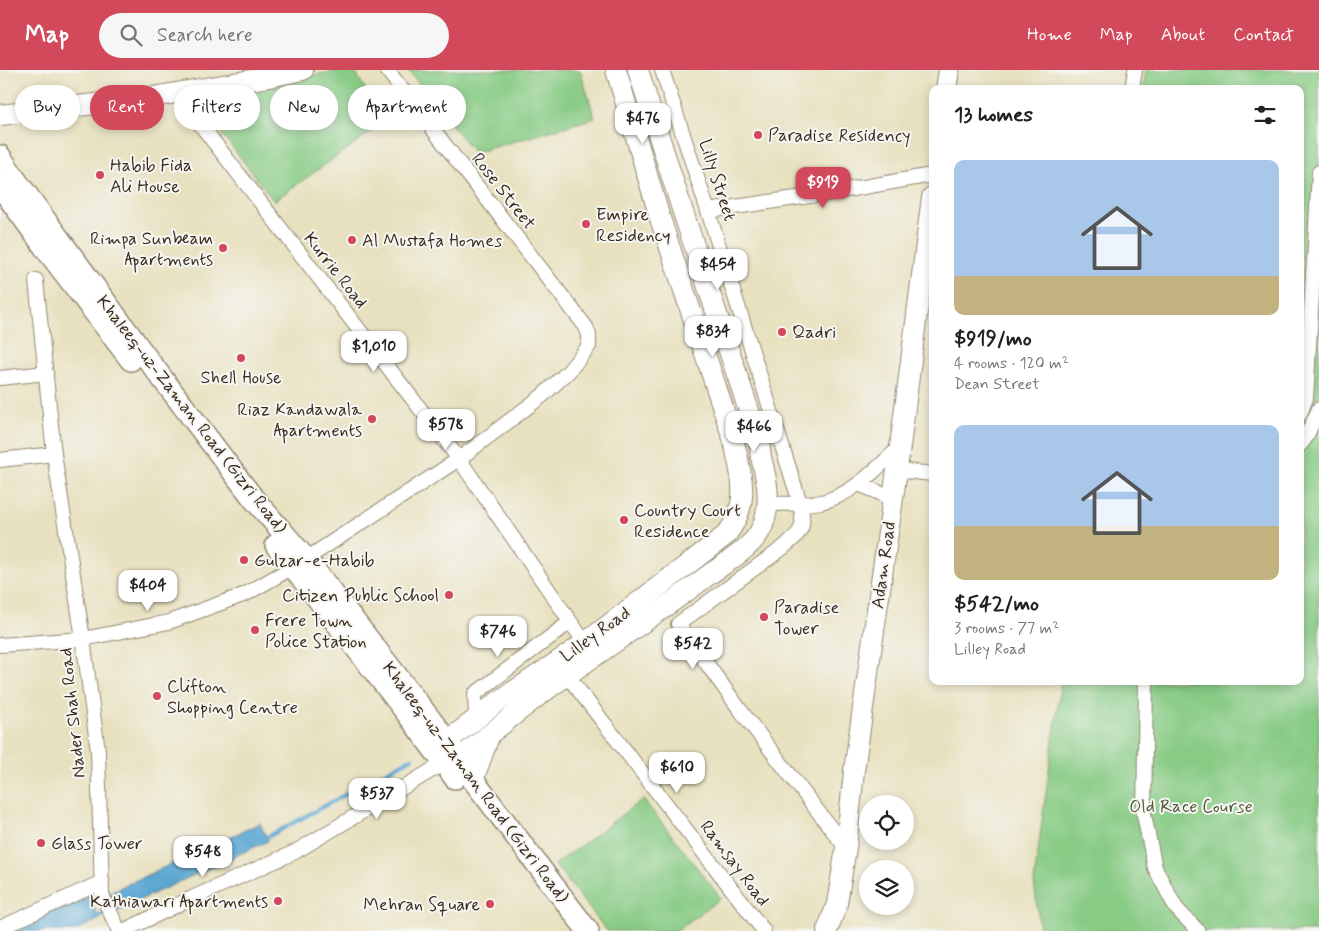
<!DOCTYPE html>
<html lang="en">
<head>
<meta charset="utf-8">
<style>
	:root { --surface:#fff; --page:#f6f6f6; --text:#202124; --muted:#757577; --accent:#d1495b }
	body { margin:0; font-family:Mynerve,sans-serif; background:var(--page); color:var(--text); height:100vh; display:flex; flex-direction:column; font-size:19px; white-space:nowrap }
	* { box-sizing:border-box; margin:0 }
	p { font-size:16px; color:var(--muted) }
	.icon { flex:none; width:28px; height:28px; fill:none; stroke:currentColor; stroke-width:2; stroke-linecap:round; stroke-linejoin:round }
	.map { position:relative; flex:1; overflow:hidden }
	.details { position:absolute; left:929px; top:15px; width:375px; height:600px; display:flex; flex-direction:column; background:var(--surface); border-radius:10px; box-shadow:0 2px 8px #0003 }
	.details>* { flex:none }
	.banner { position:absolute; left:15px; top:15px; width:475px; height:45px; display:flex; gap:10px }
	.controls { position:absolute; left:859px; top:725px; display:grid; gap:10px }
	.controls a { display:grid; place-items:center; width:55px; height:55px; border-radius:50%; background:var(--surface); box-shadow:0 2px 8px #0003; font-size:25px }
	.price { position:absolute; translate:-50% -42px; padding:0 11px; border-radius:10px; background:#fff; color:#222; font-size:16px; line-height:32px; filter:drop-shadow(0 1px 2px #0008) }
	.price::after { content:''; position:absolute; left:50%; top:30px; width:15px; height:11px; margin-left:-8px; background:inherit; clip-path:polygon(0 0,100% 0,50% 100%) }
	.price.current { background:var(--accent); color:#fff }
	ul { padding:0; list-style:none }
	li { display:grid; align-content:center; gap:10px; height:265px; padding:0 25px }
	li span { display:grid; place-items:center; height:155px; border-radius:10px; color:#555 }
	li>.icon { margin-inline-start:auto }
	span .icon { width:90px; height:90px; fill:#fffc; stroke-width:1 }
	li b { font-size:21px }
	h2 { display:flex; justify-content:space-between; align-items:center; height:60px; padding:0 25px; font-size:21px }
	.pill { padding:0 18px; border-radius:22px; background:var(--surface); box-shadow:0 2px 8px #0003; font-size:18px; line-height:45px }
	.pill.current { background:var(--accent); color:#fff }
	header { display:flex; align-items:center; gap:30px; box-sizing:border-box; height:70px; padding:0 25px; background:var(--accent); color:#fff }
	header strong { font-size:24px }
	nav { display:flex; gap:28px; margin-inline-start:auto; font-size:18px }
	.search { width:350px; height:45px; background:var(--page); display:flex; align-items:center; gap:12px; box-sizing:border-box; padding:0 18px; border-radius:28px; color:var(--muted); font-size:19px }
	.map>svg:first-child { display:block }
	.green { fill:#87cb84; stroke:#617a51 }
	.water { fill:#59a6d2; stroke:#4a6878 }
	.lines { fill:none; stroke-linecap:round; stroke-linejoin:round }
	.stream { stroke:#59a6d2; stroke-width:4 }
	.street-casing { stroke:#92866f; stroke-width:16 }
	.secondary-casing { stroke:#92866f; stroke-width:22 }
	.primary-casing { stroke:#92866f; stroke-width:24 }
	.street { stroke:#fff; stroke-width:14 }
	.secondary { stroke:#fff; stroke-width:20 }
	.primary { stroke:#fff; stroke-width:21 }
	.poi-dot { fill:#d1495b; stroke:#f6f6f2; stroke-width:2 }
	.labels { text-anchor:middle; stroke-width:4; stroke-linejoin:round; paint-order:stroke }
	.poi-label { font-size:18px; fill:#3b2a1e; stroke:#f6f6f2; text-anchor:start }
	.street-label { font-size:18px; fill:#3b2a1e; stroke:#f6f6f2 }
	.park-label { font-size:18px; fill:#525a3d; stroke:#f6f6f2 }
</style>
</head>
<body>
<header>
<strong>Map</strong>
<div class="search"><svg class="icon" aria-label="search" viewBox="0 0 24 24"><circle cx="10" cy="10" r="6"/><path d="M15 15l6 6"/></svg>Search here</div>
<nav><a>Home</a><a>Map</a><a>About</a><a>Contact</a></nav>
</header>
<div class="map">
<svg width="1319" height="861" viewBox="0 0 1319 861">
	<rect width="100%" height="100%" fill="#f6f6f2"/>
	<filter id="ink" filterUnits="userSpaceOnUse"><feTurbulence type="fractalNoise" baseFrequency=".02" numOctaves="2"/><feDisplacementMap in="SourceGraphic" scale="10" xChannelSelector="R" yChannelSelector="G"/><feConvolveMatrix kernelMatrix="1 2 1 2 8 2 1 2 1" color-interpolation-filters="sRGB"/></filter>
	<filter id="wash" filterUnits="userSpaceOnUse"><feTurbulence type="fractalNoise" baseFrequency=".0096" numOctaves="4" result="noise"/><feDisplacementMap in="SourceGraphic" scale="20" xChannelSelector="R" yChannelSelector="G"/><feGaussianBlur stdDeviation="1.12" result="paint"/><feColorMatrix in="noise" values="0 0 0 0 0 0 0 0 0 0 0 0 0 0 0 0 0 1.4 0 .05"/><feComposite in="paint" operator="in"/></filter>
	<g filter="url(#wash)">
		<rect width="100%" height="100%" fill="#e8e1c0"/>
		<g class="green">
			<path d="M341 0H354L366 20 388 50 274 131 194 28Z"/>
			<path d="M408 0H580L595 48 474 83Z"/>
			<path d="M1146 0H1319V861H1040L1034 811 1061 611H1300V19H1143Z"/>
			<path d="M643 729 721 828 676 861H607L555 795Z"/>
		</g>
		<g class="water">
			<path d="M260 753 268 771 116 841 108 823Z"/>
			<path d="M86 822 100 849 75 861H2Z"/>
		</g>
		<g class="lines">
			<g class="stream">
				<path d="M264 769 412 688"/>
				<path d="M94 848 108 842"/>
			</g>
		</g>
	</g>
	<g filter="url(#ink)">
		<g class="lines">
			<defs>
				<g id="street">
					<path d="M662 0 708 141 800 433C805 459 803 460 784 477L678 554 741 641 846 778"/>
					<path d="M1132 19 1135 0"/>
					<path d="M176 23 459 389 585 573"/>
					<path d="M708 141 830 123 932 105"/>
					<path d="M36 210 54 384 83 569 98 681 102 825 119 861"/>
					<path d="M0 308 46 303"/>
					<path d="M1300 344 1306 328 1319 102"/>
					<path d="M1300 375 1306 367 1319 339"/>
					<path d="M0 390 54 384"/>
					<path d="M897 400 932 404"/>
					<path d="M858 414 878 422 892 430"/>
					<path d="M767 434C784 433 805 435 821 432 853 425 877 398 900 377"/>
					<path d="M306 489 459 389 542 326 568 302 589 276V265L586 257 387 0"/>
					<path d="M0 575 83 569 169 552 246 524 293 497"/>
					<path d="M567 605 764 861"/>
					<path d="M1146 611 1144 745 1155 798 1176 838 1198 861"/>
					<path d="M476 649 475 624 570 552"/>
					<path d="M0 858 102 812"/>
					<path d="M123 861 192 828 295 782 444 693"/>
				</g>
				<g id="secondary">
					<path d="M946 19 949 0"/>
					<path d="M0 45 147 28 269 7 303 0"/>
					<path d="M435 680 476 649 496 633 585 573 726 465C752 433 741 404 733 368L660 148 616 0"/>
					<path d="M447 697C482 672 514 643 549 618 603 580 657 544 710 504 726 493 749 479 759 463 770 444 769 420 764 400 762 390 759 383 760 374L682 139 638 0"/>
					<path d="M473 710 490 664"/>
					<path d="M827 861 837 834 846 778 854 701 897 400 932 127"/>
				</g>
				<g id="primary">
					<path d="M0 86 13 106 146 287 253 428 306 489 407 619 447 671 473 710 588 861"/>
					<path d="M0 116 46 179 131 290"/>
					<path d="M276 475 409 646 455 708"/>
				</g>
			</defs>
			<use href="#street" class="street-casing"/>
			<use href="#secondary" class="secondary-casing"/>
			<use href="#primary" class="primary-casing"/>
			<use href="#street" class="street"/>
			<use href="#secondary" class="secondary"/>
			<use href="#primary" class="primary"/>
		</g>
	</g>
	<g class="poi-dot">
		<circle cx="758" cy="65" r="5"/>
		<circle cx="100" cy="105" r="5"/>
		<circle cx="586" cy="154" r="5"/>
		<circle cx="352" cy="170" r="5"/>
		<circle cx="223" cy="178" r="5"/>
		<circle cx="782" cy="262" r="5"/>
		<circle cx="241" cy="288" r="5"/>
		<circle cx="372" cy="349" r="5"/>
		<circle cx="624" cy="450" r="5"/>
		<circle cx="244" cy="490" r="5"/>
		<circle cx="449" cy="525" r="5"/>
		<circle cx="764" cy="547" r="5"/>
		<circle cx="255" cy="560" r="5"/>
		<circle cx="157" cy="626" r="5"/>
		<circle cx="41" cy="773" r="5"/>
		<circle cx="278" cy="831" r="5"/>
		<circle cx="490" cy="834" r="5"/>
	</g>
	<g class="labels">
		<g class="poi-label">
			<text x="768" y="71">Paradise Residency</text>
			<text x="110" y="101">Habib Fida<tspan x="110" dy="21">Ali House</tspan></text>
			<text x="596" y="150">Empire<tspan x="596" dy="21">Residency</tspan></text>
			<text x="213" y="174" text-anchor="end">Rimpa Sunbeam<tspan x="213" dy="21">Apartments</tspan></text>
			<text x="362" y="176">Al Mustafa Homes</text>
			<text x="792" y="268">Qadri</text>
			<text x="241" y="313" text-anchor="middle">Shell House</text>
			<text x="362" y="345" text-anchor="end">Riaz Kandawala<tspan x="362" dy="21">Apartments</tspan></text>
			<text x="634" y="446">Country Court<tspan x="634" dy="21">Residence</tspan></text>
			<text x="254" y="496">Gulzar-e-Habib</text>
			<text x="439" y="531" text-anchor="end">Citizen Public School</text>
			<text x="774" y="543">Paradise<tspan x="774" dy="21">Tower</tspan></text>
			<text x="265" y="556">Frere Town<tspan x="265" dy="21">Police Station</tspan></text>
			<text x="167" y="622">Clifton<tspan x="167" dy="21">Shopping Centre</tspan></text>
			<text x="51" y="779">Glass Tower</text>
			<text x="268" y="837" text-anchor="end">Kathiawari Apartments</text>
			<text x="480" y="840" text-anchor="end">Mehran Square</text>
		</g>
		<g class="street-label">
			<text transform="translate(718 110) rotate(72)" y="6">Lilly Street</text>
			<text transform="translate(504 121) rotate(52)" y="6">Rose Street</text>
			<text transform="translate(336 200) rotate(52)" y="6">Kurrie Road</text>
			<text transform="translate(192 344) rotate(52)" y="6">Khaleeq-uz-Zaman Road (Gizri Road)</text>
			<text transform="translate(883 495) rotate(-82)" y="6">Adam Road</text>
			<text transform="translate(595 564) rotate(-36)" y="6">Lilley Road</text>
			<text transform="translate(72 643) rotate(-96)" y="6">Nader Shah Road</text>
			<text transform="translate(476 712) rotate(53)" y="6">Khaleeq-uz-Zaman Road (Gizri Road)</text>
			<text transform="translate(735 793) rotate(53)" y="6">Ramsay Road</text>
		</g>
		<g class="park-label">
			<text x="1191" y="742">Old Race Course</text>
		</g>
	</g>
</svg>
<div class="controls">
<a><svg class="icon" aria-label="locate" viewBox="0 0 24 24"><circle cx="12" cy="12" r="6"/><path d="M12 2v4M12 18v4M2 12h4M18 12h4"/></svg></a>
<a><svg class="icon" aria-label="layers" viewBox="0 0 24 24"><path d="M12 4l9 5-9 5-9-5zM3 14l9 5 9-5"/></svg></a>
</div>
<b class="price" style="left:643px;top:75px">$476</b>
<b class="price current" style="left:823px;top:139px">$919</b>
<b class="price" style="left:718px;top:221px">$454</b>
<b class="price" style="left:713px;top:288px">$834</b>
<b class="price" style="left:374px;top:303px">$1,010</b>
<b class="price" style="left:446px;top:381px">$578</b>
<b class="price" style="left:754px;top:383px">$466</b>
<b class="price" style="left:148px;top:542px">$404</b>
<b class="price" style="left:498px;top:588px">$746</b>
<b class="price" style="left:693px;top:600px">$542</b>
<b class="price" style="left:677px;top:724px">$610</b>
<b class="price" style="left:377px;top:750px">$537</b>
<b class="price" style="left:203px;top:808px">$548</b>
<div class="banner">
<a class="pill">Buy</a>
<a class="pill current">Rent</a>
<a class="pill">Filters</a>
<a class="pill">New</a>
<a class="pill">Apartment</a>
</div>
<section class="details">
<h2>13 homes<svg class="icon" aria-label="filters" viewBox="0 0 24 24"><path d="M4 7h16M4 17h16"/><circle cx="9" cy="7" r="2"/><circle cx="15" cy="17" r="2"/></svg></h2>
<ul>
<li><span style="background:linear-gradient(#a9c7e8 75%,#c2b280 0)"><svg class="icon" aria-label="home" viewBox="0 0 24 24"><path d="M3 11l9-7 9 7M6 9v11h12V9"/></svg></span><div><b>$919/mo</b><p>4 rooms · 120 m²</p><p>Dean Street</p></div></li>
<li><span style="background:linear-gradient(#a9c7e8 65%,#c2b280 0)"><svg class="icon" aria-label="home" viewBox="0 0 24 24"><path d="M3 11l9-7 9 7M6 9v11h12V9"/></svg></span><div><b>$542/mo</b><p>3 rooms · 77 m²</p><p>Lilley Road</p></div></li>
</ul>
</section>
</div>
</body>
</html>
